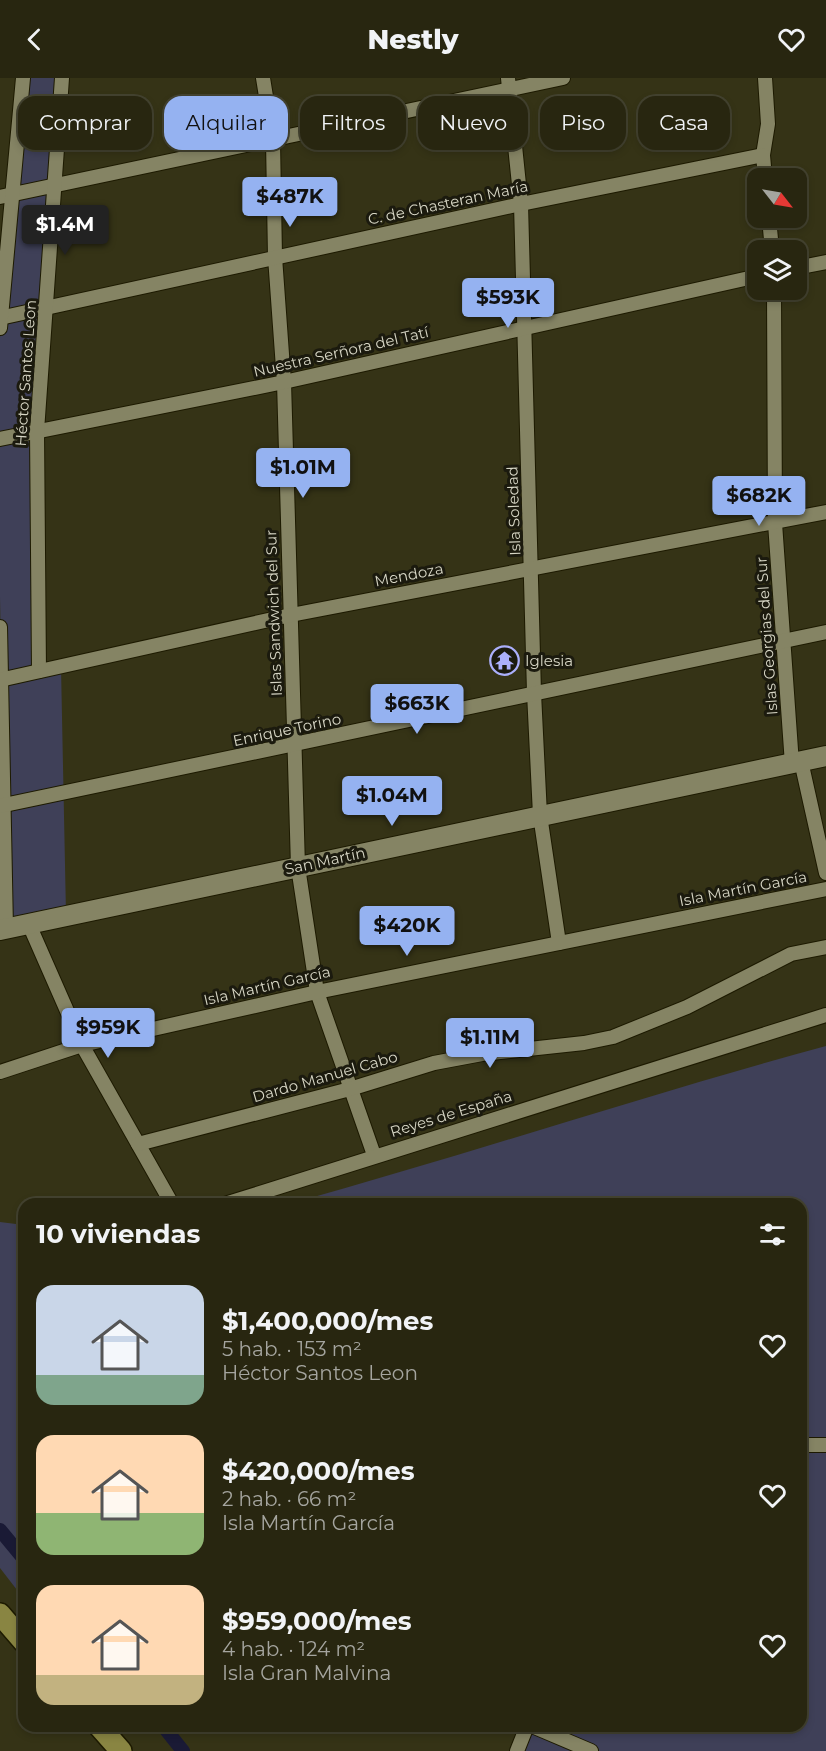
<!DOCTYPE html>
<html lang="es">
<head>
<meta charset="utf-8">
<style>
	:root { --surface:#282610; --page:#302e19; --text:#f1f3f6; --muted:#a5a59f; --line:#444330; --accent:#95b2f1 }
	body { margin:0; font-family:Montserrat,sans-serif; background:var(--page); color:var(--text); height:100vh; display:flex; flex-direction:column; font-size:22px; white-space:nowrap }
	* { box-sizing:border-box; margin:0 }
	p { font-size:20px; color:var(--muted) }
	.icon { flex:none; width:33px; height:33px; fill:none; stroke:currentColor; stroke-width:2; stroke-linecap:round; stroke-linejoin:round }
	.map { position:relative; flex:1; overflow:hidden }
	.sheet { position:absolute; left:18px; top:1120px; width:789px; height:534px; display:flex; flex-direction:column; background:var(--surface); border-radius:18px; box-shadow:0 3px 9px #0003,0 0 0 2px var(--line) }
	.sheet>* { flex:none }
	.top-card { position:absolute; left:18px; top:18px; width:790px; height:54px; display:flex; gap:12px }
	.needle { width:39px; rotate:121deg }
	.tools { position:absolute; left:747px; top:90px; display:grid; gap:12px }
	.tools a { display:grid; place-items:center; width:60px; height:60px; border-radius:12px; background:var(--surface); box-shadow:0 3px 9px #0003,0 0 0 2px var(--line); font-size:30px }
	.price { position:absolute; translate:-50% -51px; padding:0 14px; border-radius:6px; background:var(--accent); color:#111; font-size:20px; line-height:39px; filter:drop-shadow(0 2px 3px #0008) }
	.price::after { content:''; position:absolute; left:50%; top:36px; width:18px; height:14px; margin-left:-9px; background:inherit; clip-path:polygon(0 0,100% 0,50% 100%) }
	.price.selected { background:#222; color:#fff }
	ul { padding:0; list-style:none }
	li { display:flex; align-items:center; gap:18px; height:150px; padding:0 18px }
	li span { display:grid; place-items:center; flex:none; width:168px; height:120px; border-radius:18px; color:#555 }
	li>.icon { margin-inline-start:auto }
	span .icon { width:72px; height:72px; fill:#fffc; stroke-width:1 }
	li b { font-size:26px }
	h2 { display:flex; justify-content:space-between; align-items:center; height:72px; padding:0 18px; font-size:26px }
	.pill { padding:0 21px; border-radius:18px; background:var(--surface); box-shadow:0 3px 9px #0003,0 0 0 2px var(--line); font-size:21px; line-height:54px }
	.pill.selected { background:var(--accent); color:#111 }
	header { display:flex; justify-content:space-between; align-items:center; height:78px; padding:0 18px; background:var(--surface); font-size:27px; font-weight:800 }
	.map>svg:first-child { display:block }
	.green { fill:#3f4058 }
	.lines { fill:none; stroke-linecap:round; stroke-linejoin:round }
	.canal { stroke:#1a1a35; stroke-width:14 }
	.minor-casing { stroke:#1d1a00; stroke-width:16 }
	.secondary-casing { stroke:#1d1a00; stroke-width:22 }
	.primary-casing { stroke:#1d1a00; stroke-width:24 }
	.minor { stroke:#858464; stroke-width:14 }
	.secondary { stroke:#858464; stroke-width:20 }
	.primary { stroke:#898542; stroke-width:21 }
	.labels { text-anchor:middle; stroke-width:6; stroke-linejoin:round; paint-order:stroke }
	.street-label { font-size:15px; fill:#d7d6c5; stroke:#1b1a0e }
	.poi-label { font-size:15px; fill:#d7d6c5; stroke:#1b1a0e; text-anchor:start }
</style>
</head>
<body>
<header><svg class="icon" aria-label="back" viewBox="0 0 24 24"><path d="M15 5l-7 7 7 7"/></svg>Nestly<svg class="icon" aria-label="heart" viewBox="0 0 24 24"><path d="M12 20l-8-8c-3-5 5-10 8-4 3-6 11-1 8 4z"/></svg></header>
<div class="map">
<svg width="826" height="1673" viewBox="0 0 826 1673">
	<rect width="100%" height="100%" fill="#353316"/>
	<g class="green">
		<path d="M23 0H61L36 354 39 594 61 589 66 836 6 849 0 519V260Z"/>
		<path d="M826 968V1673H509L519 1649 801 1648V1126H289C469 1076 646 1017 826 968Z"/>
		<path d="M0 1144 24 1147V1521L0 1490Z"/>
	</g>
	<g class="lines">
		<g class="canal">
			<path d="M0 1452 24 1481"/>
			<path d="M163 1648 183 1673"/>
		</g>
		<defs>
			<g id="minor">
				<path d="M263 0 273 62 275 179 284 304 298 789 317 914 374 1077"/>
				<path d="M508 0 521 126 534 615 540 737 559 865"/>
				<path d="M765 0 768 46 763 77 765 100"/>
				<path d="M0 119 563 0"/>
				<path d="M769 140 772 172"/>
				<path d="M796 190 826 184"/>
				<path d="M774 212 775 445 792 686"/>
				<path d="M0 240 521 126 763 77"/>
				<path d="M0 250 23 0"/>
				<path d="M0 361 284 304 758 198"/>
				<path d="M0 549 6 851"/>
				<path d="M39 593 37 353 62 0"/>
				<path d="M0 602 291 537 826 434"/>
				<path d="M801 683 826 795"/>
				<path d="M0 728 826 554"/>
				<path d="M28 844 82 967 172 1126"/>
				<path d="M0 994 82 967 317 914 826 811"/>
				<path d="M138 1066 350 1011 434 985 482 976 584 965 613 959 687 929 791 876 826 869"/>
				<path d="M225 1126 826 937"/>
				<path d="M801 1367H826"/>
				<path d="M532 1648 591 1673"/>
				<path d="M517 1673 527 1648"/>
			</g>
			<path id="secondary" d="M0 852 826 678"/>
			<g id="primary">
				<path d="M0 1536 24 1564"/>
				<path d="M99 1648 121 1673"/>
			</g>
		</defs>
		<use href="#minor" class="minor-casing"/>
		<use href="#secondary" class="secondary-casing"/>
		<use href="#primary" class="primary-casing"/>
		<use href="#minor" class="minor"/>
		<use href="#secondary" class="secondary"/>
		<use href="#primary" class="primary"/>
	</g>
	<defs>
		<symbol id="temple-ring" viewBox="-11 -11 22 22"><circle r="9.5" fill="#1b1a0e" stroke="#abaffb" stroke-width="1.5"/><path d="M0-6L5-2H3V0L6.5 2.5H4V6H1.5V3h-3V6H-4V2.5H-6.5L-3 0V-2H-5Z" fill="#abaffb"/></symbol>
	</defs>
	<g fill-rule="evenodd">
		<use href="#temple-ring" x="488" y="566" width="33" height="33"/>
	</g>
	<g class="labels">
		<g class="street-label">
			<text transform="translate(448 125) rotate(-12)" y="5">C. de Chasteran María</text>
			<text transform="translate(341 274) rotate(-13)" y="5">Nuestra Serñora del Tatí</text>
			<text transform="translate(26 295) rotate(-86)" y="5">Héctor Santos Leon</text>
			<text transform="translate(514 433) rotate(-92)" y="5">Isla Soledad</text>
			<text transform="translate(409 497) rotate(-11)" y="5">Mendoza</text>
			<text transform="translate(274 535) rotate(-92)" y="5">Islas Sandwich del Sur</text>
			<text transform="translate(767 558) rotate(-94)" y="5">Islas Georgias del Sur</text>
			<text transform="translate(287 652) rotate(-12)" y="5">Enrique Torino</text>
			<text transform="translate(325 783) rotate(-12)" y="5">San Martín</text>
			<text transform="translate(743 811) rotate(-11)" y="5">Isla Martín García</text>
			<text transform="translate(267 908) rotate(-13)" y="5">Isla Martín García</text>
			<text transform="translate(325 999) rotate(-16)" y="5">Dardo Manuel Cabo</text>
			<text transform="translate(451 1036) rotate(-17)" y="5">Reyes de España</text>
		</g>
		<g class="poi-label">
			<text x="525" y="588">Iglesia</text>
		</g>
	</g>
</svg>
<div class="tools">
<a><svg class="needle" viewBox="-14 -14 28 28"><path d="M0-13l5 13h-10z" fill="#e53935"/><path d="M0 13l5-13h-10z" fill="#a5a59f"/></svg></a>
<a><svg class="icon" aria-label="layers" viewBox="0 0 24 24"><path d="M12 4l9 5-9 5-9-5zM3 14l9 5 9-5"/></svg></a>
</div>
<b class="price" style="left:290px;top:150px">$487K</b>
<b class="price selected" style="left:65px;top:178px">$1.4M</b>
<b class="price" style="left:508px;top:251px">$593K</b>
<b class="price" style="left:303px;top:421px">$1.01M</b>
<b class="price" style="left:759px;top:449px">$682K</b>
<b class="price" style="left:417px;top:657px">$663K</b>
<b class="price" style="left:392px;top:749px">$1.04M</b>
<b class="price" style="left:407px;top:879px">$420K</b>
<b class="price" style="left:108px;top:981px">$959K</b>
<b class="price" style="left:490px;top:991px">$1.11M</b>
<div class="top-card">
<a class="pill">Comprar</a>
<a class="pill selected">Alquilar</a>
<a class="pill">Filtros</a>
<a class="pill">Nuevo</a>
<a class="pill">Piso</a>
<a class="pill">Casa</a>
</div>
<section class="sheet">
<h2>10 viviendas<svg class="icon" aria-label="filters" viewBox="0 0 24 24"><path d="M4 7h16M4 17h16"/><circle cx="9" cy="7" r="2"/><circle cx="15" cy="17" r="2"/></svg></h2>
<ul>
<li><span style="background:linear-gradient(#c9d6e8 75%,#7fa58c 0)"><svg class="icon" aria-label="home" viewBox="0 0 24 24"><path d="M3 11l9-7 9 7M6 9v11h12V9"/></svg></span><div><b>$1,400,000/mes</b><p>5 hab. · 153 m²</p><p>Héctor Santos Leon</p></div><svg class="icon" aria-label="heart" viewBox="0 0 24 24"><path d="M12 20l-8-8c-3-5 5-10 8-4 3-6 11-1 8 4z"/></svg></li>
<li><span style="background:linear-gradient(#ffd9b3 65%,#8fb573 0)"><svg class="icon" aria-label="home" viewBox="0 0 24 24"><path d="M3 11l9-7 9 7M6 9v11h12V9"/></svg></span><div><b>$420,000/mes</b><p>2 hab. · 66 m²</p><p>Isla Martín García</p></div><svg class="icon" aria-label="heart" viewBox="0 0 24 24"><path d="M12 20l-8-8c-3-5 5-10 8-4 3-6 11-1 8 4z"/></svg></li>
<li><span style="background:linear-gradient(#ffd9b3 75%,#c2b280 0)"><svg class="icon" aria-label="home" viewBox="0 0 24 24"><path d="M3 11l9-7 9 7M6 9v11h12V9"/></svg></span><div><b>$959,000/mes</b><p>4 hab. · 124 m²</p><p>Isla Gran Malvina</p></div><svg class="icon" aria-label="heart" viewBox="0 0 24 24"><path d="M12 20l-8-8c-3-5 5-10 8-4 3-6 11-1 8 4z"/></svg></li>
</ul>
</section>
</div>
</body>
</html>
